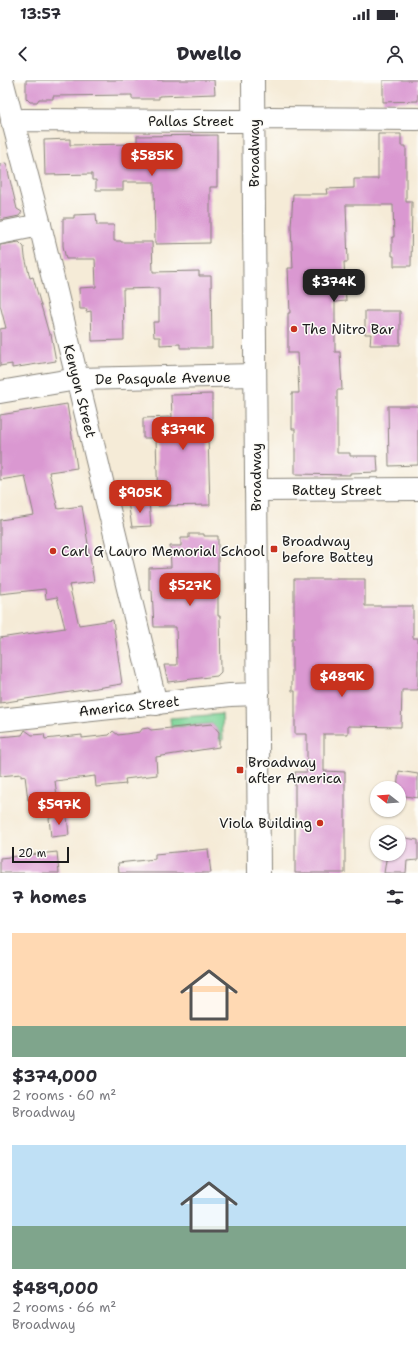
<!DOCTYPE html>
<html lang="en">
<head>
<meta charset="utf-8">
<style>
	:root { --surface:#fff; --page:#f7f7f7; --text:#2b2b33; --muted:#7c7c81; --accent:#c8321e }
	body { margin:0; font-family:"Shantell Sans",sans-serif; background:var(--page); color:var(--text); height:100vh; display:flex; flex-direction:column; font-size:15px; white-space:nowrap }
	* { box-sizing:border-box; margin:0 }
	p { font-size:13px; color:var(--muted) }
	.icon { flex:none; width:22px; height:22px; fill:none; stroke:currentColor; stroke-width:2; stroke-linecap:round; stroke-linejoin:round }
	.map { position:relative; height:793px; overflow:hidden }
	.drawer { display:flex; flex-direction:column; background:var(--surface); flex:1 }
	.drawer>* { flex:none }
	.needle { width:26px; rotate:287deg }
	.tools { position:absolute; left:370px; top:701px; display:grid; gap:8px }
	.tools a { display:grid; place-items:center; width:36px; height:36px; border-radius:50%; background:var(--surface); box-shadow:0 1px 3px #0004; font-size:20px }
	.scale { position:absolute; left:12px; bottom:10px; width:57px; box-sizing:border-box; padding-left:4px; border:2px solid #1c1c1c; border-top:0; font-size:11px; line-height:14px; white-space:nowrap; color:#1c1c1c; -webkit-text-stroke:3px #fdfcf7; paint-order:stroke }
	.price { position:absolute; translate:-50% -34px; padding:0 9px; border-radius:8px; background:var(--accent); color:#fff; font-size:13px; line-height:26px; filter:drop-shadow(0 1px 2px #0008) }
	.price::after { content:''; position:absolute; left:50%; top:24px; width:12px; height:9px; margin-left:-6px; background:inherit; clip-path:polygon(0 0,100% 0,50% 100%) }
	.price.on { background:#222; color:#fff }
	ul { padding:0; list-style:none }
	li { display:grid; align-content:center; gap:8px; height:212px; padding:0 12px }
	li span { display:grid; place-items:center; height:124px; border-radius:0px; color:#555 }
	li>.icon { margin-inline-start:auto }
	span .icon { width:72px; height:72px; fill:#fffc; stroke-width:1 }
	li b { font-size:17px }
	h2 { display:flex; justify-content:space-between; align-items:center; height:48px; padding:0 12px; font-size:17px }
	.status { display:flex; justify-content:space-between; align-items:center; height:28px; padding:0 20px; background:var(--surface); direction:ltr }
	.status svg { height:11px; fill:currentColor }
	header { display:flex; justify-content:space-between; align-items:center; height:52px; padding:0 12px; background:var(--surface); font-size:18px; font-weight:800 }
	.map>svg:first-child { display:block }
	.green { fill:#7cd397; stroke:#4c785a }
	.building { fill:#da98d1 }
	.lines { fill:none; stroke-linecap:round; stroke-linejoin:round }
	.minor-casing { stroke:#88847a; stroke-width:24 }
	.major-casing { stroke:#88847a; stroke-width:24 }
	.minor { stroke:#fff; stroke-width:22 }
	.major { stroke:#fff; stroke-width:22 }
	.poi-dot { fill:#c8321e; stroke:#fdfcf7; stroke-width:1.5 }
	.labels { text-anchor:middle; stroke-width:3; stroke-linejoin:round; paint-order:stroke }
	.street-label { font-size:14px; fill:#1c1c1c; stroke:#fdfcf7 }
	.poi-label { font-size:14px; fill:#1c1c1c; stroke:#fdfcf7; text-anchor:start }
</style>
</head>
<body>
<div class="status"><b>13:57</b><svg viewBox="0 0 49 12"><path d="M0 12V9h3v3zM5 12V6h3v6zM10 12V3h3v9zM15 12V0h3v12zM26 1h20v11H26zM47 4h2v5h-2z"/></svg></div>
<header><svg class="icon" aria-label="back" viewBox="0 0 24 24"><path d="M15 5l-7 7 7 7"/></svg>Dwello<svg class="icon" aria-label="person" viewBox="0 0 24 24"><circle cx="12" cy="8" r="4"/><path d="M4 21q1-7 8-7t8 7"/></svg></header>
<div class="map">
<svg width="418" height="793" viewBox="0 0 418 793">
	<rect width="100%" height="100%" fill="#fdfcf7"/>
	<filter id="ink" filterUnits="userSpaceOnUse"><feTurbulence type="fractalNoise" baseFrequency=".025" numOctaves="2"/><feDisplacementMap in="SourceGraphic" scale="8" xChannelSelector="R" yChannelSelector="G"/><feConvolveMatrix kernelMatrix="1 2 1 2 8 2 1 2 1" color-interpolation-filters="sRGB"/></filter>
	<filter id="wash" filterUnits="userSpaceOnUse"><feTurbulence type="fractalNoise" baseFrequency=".012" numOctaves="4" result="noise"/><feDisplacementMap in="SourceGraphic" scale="16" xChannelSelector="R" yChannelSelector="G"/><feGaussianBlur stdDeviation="0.9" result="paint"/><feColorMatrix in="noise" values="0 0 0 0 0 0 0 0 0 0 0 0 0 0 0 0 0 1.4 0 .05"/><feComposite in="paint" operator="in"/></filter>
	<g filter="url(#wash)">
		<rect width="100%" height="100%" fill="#f5ebd7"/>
		<path class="green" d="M222 634 223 660H219V652L212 644 171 647 170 638Z"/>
		<g id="blocks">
			<g class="building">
				<path d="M26 0H214L215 14 159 16V19H132V15L53 16V19H39L37 22H30L26 18Z"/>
				<path d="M383 0H418V21L383 22Z"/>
				<path d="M378 54H401V66H406V122H412L411 186H394V176H392V157H394L393 125H346L348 182H344L346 221 335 222V272H340L342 310H337V373H350V376H377L378 392 350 393V395L295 394V349H292V313H299L297 273H288V233H290L288 188H293L291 147 293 114H327L326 109 354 108V99H378Z"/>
				<path d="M217 55V107H210V163L155 164 154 102H123V110H96V100H92V94L45 95 44 60 70 59V65L137 64V56Z"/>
				<path d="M6 83 17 129 22 132 19 136 0 140V84Z"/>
				<path d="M96 134 97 145H114V161H121V162H152L153 192 199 191V196H211L212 268H180V264L160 265V257H154L153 242H159V208L123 209 124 260 92 261 91 231 86 232 87 229H80L79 208 96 207 95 179H66L63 166V138H74V135Z"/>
				<path d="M19 162 24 167 25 177 30 198 33 197 49 254H51L56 281 12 288V284L0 286V249L6 248 0 225V165Z"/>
				<path d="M365 231H400V265H370L371 254H365Z"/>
				<path d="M212 314V357H208L210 425 158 426 156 358H143V338L172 337 171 315Z"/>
				<path d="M67 324 77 388 49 392 58 429 82 426 94 502 69 505 79 545 113 540 122 604 0 623V558L65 548 57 517 46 519 45 509 0 514V440L34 435 25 396 0 400V335Z"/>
				<path d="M388 326H418V385L389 386Z"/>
				<path d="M149 421 151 446 132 447 128 422Z"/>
				<path d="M189 454H204V456H218V536H220L221 592 217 596 168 602 164 585H177L176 547H154L152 510H149V488L171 487 170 466H181V458H189Z"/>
				<path d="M294 499H365V526H413V558H418V610H402L401 647 348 646V654H324V691L345 692V793H295V692H307V654H295V611H292V559H294Z"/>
				<path d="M212 644 219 652V667L156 677 157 695 125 699 126 704 96 707 95 696 55 701 57 716 28 720 25 696 21 697V694L0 696V657L22 655 25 650 32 655 44 654 45 659 82 655V658L109 655 113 651 118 655 140 652 142 649 148 648 151 650Z"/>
				<path d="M399 691 418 694V718L399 715V708H397Z"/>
				<path d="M67 736 69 755 51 757 49 738Z"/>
				<path d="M399 757 418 760V780L407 781 406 793H384L387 774H399Z"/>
				<path d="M208 769 211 793H119L118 783 155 779V774Z"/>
				<path d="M57 772 59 793H0V778Z"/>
			</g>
		</g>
	</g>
	<g filter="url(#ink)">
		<use href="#blocks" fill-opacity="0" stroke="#88847a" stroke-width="1"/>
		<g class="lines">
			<defs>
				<g id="minor">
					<path d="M2 0 40 145 156 624"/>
					<path d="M12 41 24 40 224 41H253L270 38 418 39"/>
					<path d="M0 153 40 145"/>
					<path d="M0 312 77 299 255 295"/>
					<path d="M256 410 418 409"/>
					<path d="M0 640 230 615 258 614"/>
				</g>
				<path id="major" d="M253 0 259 793"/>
			</defs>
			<use href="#minor" class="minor-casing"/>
			<use href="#major" class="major-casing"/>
			<use href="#minor" class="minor"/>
			<use href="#major" class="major"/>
		</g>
	</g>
	<g class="poi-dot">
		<circle cx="294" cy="249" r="4"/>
		<rect x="270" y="465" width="8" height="8" rx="2"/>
		<circle cx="53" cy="471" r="4"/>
		<rect x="236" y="686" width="8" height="8" rx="2"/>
		<circle cx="320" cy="743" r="4"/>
	</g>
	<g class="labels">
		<g class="street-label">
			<text x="191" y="46">Pallas Street</text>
			<text transform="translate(254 73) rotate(-90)" y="5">Broadway</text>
			<text transform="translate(163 298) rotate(-1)" y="5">De Pasquale Avenue</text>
			<text transform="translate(80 311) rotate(76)" y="5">Kenyon Street</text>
			<text transform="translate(256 397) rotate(-90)" y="5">Broadway</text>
			<text x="337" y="415">Battey Street</text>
			<text transform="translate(129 626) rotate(-6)" y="5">America Street</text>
		</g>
		<g class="poi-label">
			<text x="302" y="254">The Nitro Bar</text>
			<text x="282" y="466">Broadway<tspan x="282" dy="16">before Battey</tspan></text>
			<text x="61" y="476">Carl G Lauro Memorial School</text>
			<text x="248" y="687">Broadway<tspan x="248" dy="16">after America</tspan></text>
			<text x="312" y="748" text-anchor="end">Viola Building</text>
		</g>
	</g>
</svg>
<div class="tools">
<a><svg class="needle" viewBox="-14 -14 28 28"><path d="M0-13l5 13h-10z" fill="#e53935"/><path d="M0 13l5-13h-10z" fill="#7c7c81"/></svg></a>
<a><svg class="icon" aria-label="layers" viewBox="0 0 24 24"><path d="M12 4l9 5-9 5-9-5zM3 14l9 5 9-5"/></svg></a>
</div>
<div class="scale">20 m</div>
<b class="price" style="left:152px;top:97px">$585K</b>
<b class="price on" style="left:334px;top:223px">$374K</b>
<b class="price" style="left:183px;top:371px">$379K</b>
<b class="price" style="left:140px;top:434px">$905K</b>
<b class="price" style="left:190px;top:527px">$527K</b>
<b class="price" style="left:342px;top:618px">$489K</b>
<b class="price" style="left:59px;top:746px">$597K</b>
</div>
<section class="drawer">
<h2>7 homes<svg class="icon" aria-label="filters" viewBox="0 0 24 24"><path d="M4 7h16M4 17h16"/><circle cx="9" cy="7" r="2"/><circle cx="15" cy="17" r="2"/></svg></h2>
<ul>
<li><span style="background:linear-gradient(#ffd9b3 75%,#7fa58c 0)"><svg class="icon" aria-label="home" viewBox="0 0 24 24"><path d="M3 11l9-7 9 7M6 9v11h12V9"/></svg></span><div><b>$374,000</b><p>2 rooms · 60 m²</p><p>Broadway</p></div></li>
<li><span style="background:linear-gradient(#bfe0f5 65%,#7fa58c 0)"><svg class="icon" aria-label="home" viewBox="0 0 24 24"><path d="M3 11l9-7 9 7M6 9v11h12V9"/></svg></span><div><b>$489,000</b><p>2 rooms · 66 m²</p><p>Broadway</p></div></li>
</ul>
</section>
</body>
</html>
